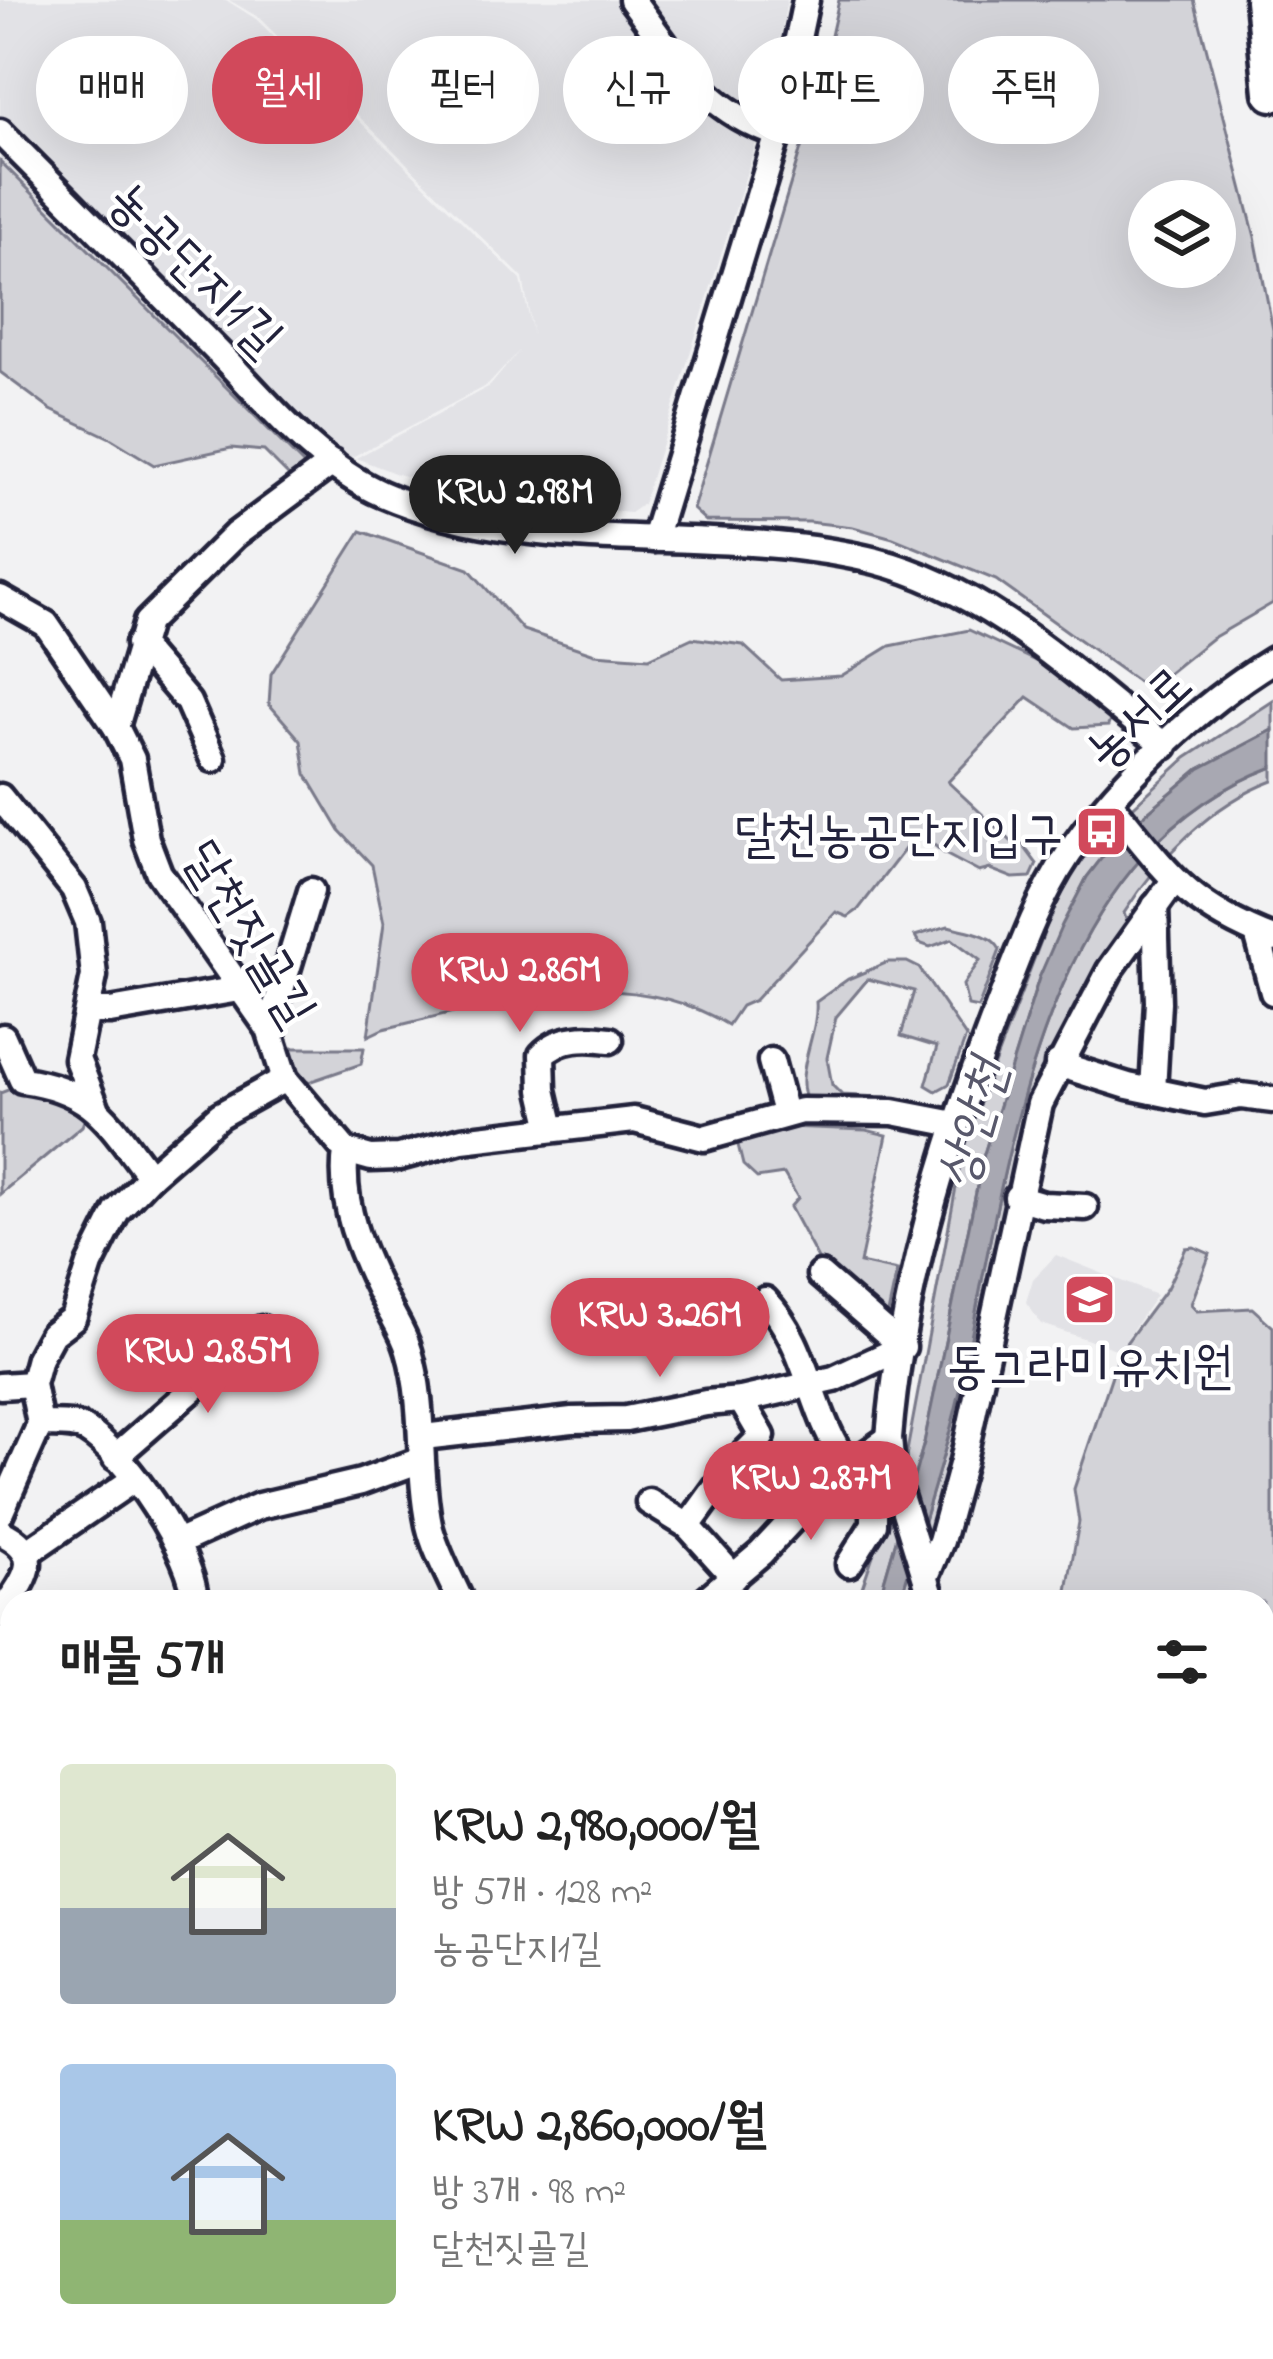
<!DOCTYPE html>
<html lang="ko">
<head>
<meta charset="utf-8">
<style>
	:root { --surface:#fff; --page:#f6f6f6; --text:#222; --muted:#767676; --accent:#d1495b }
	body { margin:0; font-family:"Indie Flower","Poor Story",sans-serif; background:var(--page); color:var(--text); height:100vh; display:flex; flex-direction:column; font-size:45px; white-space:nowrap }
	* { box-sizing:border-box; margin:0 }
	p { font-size:39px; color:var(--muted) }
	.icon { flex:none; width:66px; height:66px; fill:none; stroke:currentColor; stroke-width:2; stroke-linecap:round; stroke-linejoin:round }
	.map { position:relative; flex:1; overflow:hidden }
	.details { position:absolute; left:0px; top:1590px; width:1275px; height:771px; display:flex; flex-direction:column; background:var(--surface); border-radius:36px 36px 0 0; box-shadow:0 12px 48px #0002 }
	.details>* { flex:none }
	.guide { position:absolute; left:36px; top:36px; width:1203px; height:108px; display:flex; gap:24px }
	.controls { position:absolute; left:1128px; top:180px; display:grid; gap:24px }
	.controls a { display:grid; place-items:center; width:108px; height:108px; border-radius:50%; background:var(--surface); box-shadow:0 12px 48px #0002; font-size:60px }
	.price { position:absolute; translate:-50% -102px; padding:0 27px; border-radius:42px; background:var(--accent); color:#fff; font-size:39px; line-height:78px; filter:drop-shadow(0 3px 6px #0008) }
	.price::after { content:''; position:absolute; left:50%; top:72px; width:36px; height:27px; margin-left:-18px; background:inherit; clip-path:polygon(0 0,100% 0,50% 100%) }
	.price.active { background:#222; color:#fff }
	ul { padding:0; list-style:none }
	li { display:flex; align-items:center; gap:36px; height:300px; padding:0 60px }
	li span { display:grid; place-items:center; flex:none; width:336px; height:240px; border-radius:12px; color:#555 }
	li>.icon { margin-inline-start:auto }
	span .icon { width:144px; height:144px; fill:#fffc; stroke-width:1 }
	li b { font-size:51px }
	h2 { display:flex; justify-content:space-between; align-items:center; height:144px; padding:0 60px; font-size:51px }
	.chip { padding:0 42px; border-radius:54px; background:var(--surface); box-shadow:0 12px 48px #0002; font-size:42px; line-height:108px }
	.chip.active { background:var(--accent); color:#fff }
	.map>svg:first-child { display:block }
	.built { fill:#e2e2e6 }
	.green { fill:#d3d3d8; stroke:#7a7a8a; stroke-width:3; fill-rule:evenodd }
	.water { fill:#a8a8b2; stroke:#727282; stroke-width:3 }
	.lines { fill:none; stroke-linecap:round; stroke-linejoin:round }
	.minor-casing { stroke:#22223b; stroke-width:33 }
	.highway-casing { stroke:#22223b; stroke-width:45 }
	.minor { stroke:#fff; stroke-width:24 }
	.highway { stroke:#fff; stroke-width:36 }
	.labels { text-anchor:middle; stroke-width:9; stroke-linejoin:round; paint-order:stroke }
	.street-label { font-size:51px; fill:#22223b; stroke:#fff }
	.poi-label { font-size:51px; fill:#22223b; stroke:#fff; text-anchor:end }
	.water-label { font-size:54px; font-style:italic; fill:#58586b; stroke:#fff }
</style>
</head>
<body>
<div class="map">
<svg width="1273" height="2359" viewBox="0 0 1273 2359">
	<rect width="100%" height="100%" fill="#f2f2f3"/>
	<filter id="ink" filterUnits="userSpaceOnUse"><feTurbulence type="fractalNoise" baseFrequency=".00833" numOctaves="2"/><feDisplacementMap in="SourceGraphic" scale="24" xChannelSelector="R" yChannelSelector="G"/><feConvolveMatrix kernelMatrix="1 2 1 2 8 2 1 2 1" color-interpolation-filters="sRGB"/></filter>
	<g filter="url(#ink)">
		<g class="built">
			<path d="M0 0H226L256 19 521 280 533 335 523 278 258 17 229 0H787L770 98 643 504 630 513 488 497 397 474 356 458 490 386 520 350 489 384 354 456 310 468 0 160Z"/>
			<path d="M1056 1255 1156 1295 1119 1350 1041 1324 1026 1302 1033 1279Z"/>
		</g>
		<g class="green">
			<path d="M839 0H1194L1255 237 1273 330V603L1211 639 1161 679 1138 682 996 580 893 538 853 527 809 522 706 521 693 509 820 85ZM1149 201H1215V267H1149Z"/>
			<path d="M0 161 308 469 295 482 264 451 231 448 154 465 110 438 51 410 0 372Z"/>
			<path d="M361 531 469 569 523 630 595 654 649 658 692 638 743 645 781 680 841 676 890 646 969 630 1048 667 1110 720 1108 726 1074 728 1028 697 948 782 1011 841 1023 845 1037 864 1031 877 1013 878 990 869 979 872 945 854 918 832 858 910 848 917 836 912 755 1000 741 1006 728 1025C623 960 495 1003 383 1029L368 1036 384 923 372 865 340 831 306 774 301 741 269 704 271 674Z"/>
			<path d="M1273 701V730L1199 769 1118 837 1087 877 1039 978 984 1154 924 1443 878 1602H857L905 1462 964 1144 1050 917 1076 867 1110 828 1186 758Z"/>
			<path d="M1273 767V781C1211 804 1159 858 1124 913L1129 928 1052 1063 934 1537 912 1589 915 1602H900C920 1528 946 1457 962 1382 1007 1170 1036 856 1273 767Z"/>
			<path d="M948 926C965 931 993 933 1000 950L978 1008 968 1006 963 985 980 960 952 939 930 947 919 943 915 936Z"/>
			<path d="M888 962H907L919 968 966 1037 949 1084 936 1091 926 1085 937 1047 901 1036 914 991 868 979 836 1017 827 1058 832 1085 842 1095 898 1098 916 1105 808 1103C792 1075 819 1034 816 1002L848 979Z"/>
			<path d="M284 1048H364L361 1064 300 1085Z"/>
			<path d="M13 1088 39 1089 87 1113 82 1126 0 1194V1093Z"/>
			<path d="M786 1127 866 1130 887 1135 860 1263 897 1271 887 1318 825 1272 790 1207 798 1198 784 1174 757 1178 743 1165 736 1137Z"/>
			<path d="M1194 1247 1210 1254 1191 1304 1197 1311 1252 1308 1273 1327V2327L1263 2311V1602H1065L1079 1522 1074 1489 1120 1351 1167 1288 1186 1248Z"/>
		</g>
		<path class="water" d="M1273 730V767C1036 856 1007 1170 962 1382 946 1457 920 1528 900 1602H878L924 1443 984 1154 1039 978 1062 925 1087 877 1118 837 1199 769Z"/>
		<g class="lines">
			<defs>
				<g id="minor">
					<path d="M632 0C676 58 704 111 778 134"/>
					<path d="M0 132C73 205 145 278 218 352 267 402 316 465 382 494 536 561 716 521 876 561 989 590 1076 675 1165 746"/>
					<path d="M654 539 778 134 806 0"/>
					<path d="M0 598 46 624 116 727 132 759 146 839 159 873 269 1029 285 1079 346 1151 371 1158 399 1157 462 1140 634 1120 704 1138 801 1111 893 1112 955 1124"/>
					<path d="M138 644 188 702 213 759"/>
					<path d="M116 727 147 622 235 535 332 463"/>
					<path d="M0 797 74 889 88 922 94 976 77 1059 96 1107"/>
					<path d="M1110 803C1167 872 1185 905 1273 939"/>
					<path d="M1257 933 1273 992"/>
					<path d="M89 1011H110L239 989"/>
					<path d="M269 1029 311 891"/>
					<path d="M3 1037 22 1080C95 1090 108 1122 150 1176"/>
					<path d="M771 1061 785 1113"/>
					<path d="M1058 1064 1128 1086 1205 1102 1241 1096 1273 1100"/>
					<path d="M1153 1091 1158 1002 1155 906"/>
					<path d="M552 1129 543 1090 542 1055C559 1036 587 1037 610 1040"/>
					<path d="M346 1151C339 1204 361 1254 385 1301 393 1317 404 1333 409 1351 426 1408 417 1467 429 1525 435 1551 450 1577 461 1602"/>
					<path d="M1017 1197 1044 1205 1085 1207"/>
					<path d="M765 1300C810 1346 810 1415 848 1465"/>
					<path d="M0 1386 32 1384"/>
					<path d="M40 1424C55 1425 72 1422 86 1430 126 1454 195 1555 195 1602"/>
					<path d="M423 1437 572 1420 626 1419 706 1403 741 1400 834 1379 903 1347 820 1275"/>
					<path d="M115 1457 262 1329"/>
					<path d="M649 1502 688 1526"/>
					<path d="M0 1514 40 1424 32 1384 39 1358 52 1334 73 1318 90 1265 117 1211 150 1176 220 1115 285 1079"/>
					<path d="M0 1532C50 1555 22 1582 0 1615"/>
					<path d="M177 1543 259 1506 361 1482 421 1460"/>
					<path d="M28 1552 133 1480"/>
					<path d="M849 1564 874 1524V1478L886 1446"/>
					<path d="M927 1574 941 1541 963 1461 1040 1104 1110 970 1173 882"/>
					<path d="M734 1577 688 1526 731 1467 762 1436 741 1400"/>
					<path d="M703 1602 761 1553 830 1479 889 1438"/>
					<path d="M933 1602 892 1470 889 1438C901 1292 944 1149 996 1013 1017 959 1036 903 1068 855 1116 783 1199 705 1273 660"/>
					<path d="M0 1726H12"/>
					<path d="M0 1813 12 1780"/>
					<path d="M0 1846 12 1859"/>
					<path d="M12 2108V2124"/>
					<path d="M1 2226V2205L12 2185"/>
					<path d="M1263 2338 1273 2355"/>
					<path d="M543 2349 559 2359"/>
					<path d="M1139 2349V2359"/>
					<path d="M1234 2349V2359"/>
					<path d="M224 2359 232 2349"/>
					<path d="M397 2359 404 2349"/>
				</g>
				<path id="highway" d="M1264 0 1273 92"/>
			</defs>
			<use href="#minor" class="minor-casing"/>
			<use href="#highway" class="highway-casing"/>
			<use href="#minor" class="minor"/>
			<use href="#highway" class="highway"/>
		</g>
	</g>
	<defs>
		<symbol id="bus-square" viewBox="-11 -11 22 22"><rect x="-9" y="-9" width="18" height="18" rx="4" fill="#d1495b" stroke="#fff"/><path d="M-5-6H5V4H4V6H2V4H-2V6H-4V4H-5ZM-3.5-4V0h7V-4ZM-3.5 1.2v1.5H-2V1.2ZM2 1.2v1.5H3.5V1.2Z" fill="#fff"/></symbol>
		<symbol id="school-square" viewBox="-11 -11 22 22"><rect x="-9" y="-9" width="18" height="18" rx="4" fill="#d1495b" stroke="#fff"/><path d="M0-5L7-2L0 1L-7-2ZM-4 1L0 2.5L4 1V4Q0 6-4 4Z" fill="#fff"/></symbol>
	</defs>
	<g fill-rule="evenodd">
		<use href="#bus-square" x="1072" y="802" width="59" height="59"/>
		<use href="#school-square" x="1060" y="1270" width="59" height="59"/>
	</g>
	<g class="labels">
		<g class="street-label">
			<text transform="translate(197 267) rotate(45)" y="18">농공단지1길</text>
			<text transform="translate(1137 716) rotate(-43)" y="18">농서로</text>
			<text transform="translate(252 932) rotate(59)" y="18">달천짓골길</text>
		</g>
		<g class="poi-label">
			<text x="1063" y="850">달천농공단지입구</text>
			<text x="1090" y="1382" text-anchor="middle">동그라미유치원</text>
		</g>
		<g class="water-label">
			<text transform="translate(970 1123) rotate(-74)" y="19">상안천</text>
		</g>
	</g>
</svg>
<div class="controls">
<a><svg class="icon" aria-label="layers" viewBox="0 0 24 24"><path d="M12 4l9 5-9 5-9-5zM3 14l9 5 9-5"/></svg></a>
</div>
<b class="price active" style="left:515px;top:557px">KRW 2.98M</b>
<b class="price" style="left:520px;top:1035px">KRW 2.86M</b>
<b class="price" style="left:660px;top:1380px">KRW 3.26M</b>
<b class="price" style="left:208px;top:1416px">KRW 2.85M</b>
<b class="price" style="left:811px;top:1543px">KRW 2.87M</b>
<div class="guide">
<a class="chip">매매</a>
<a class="chip active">월세</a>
<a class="chip">필터</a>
<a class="chip">신규</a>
<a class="chip">아파트</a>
<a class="chip">주택</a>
</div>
<section class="details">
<h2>매물 5개<svg class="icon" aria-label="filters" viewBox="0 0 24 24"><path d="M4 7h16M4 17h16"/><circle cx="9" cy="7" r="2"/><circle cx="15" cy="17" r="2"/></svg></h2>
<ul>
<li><span style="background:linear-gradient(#dfe7d0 60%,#9aa5b1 0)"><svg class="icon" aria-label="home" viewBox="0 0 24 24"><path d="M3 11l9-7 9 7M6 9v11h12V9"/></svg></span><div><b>KRW 2,980,000/월</b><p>방 5개 · 128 m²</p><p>농공단지1길</p></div></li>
<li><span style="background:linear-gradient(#a9c7e8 65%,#8fb573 0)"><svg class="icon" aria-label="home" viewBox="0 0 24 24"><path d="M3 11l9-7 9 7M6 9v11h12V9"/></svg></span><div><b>KRW 2,860,000/월</b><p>방 3개 · 98 m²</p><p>달천짓골길</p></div></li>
</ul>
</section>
</div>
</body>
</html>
